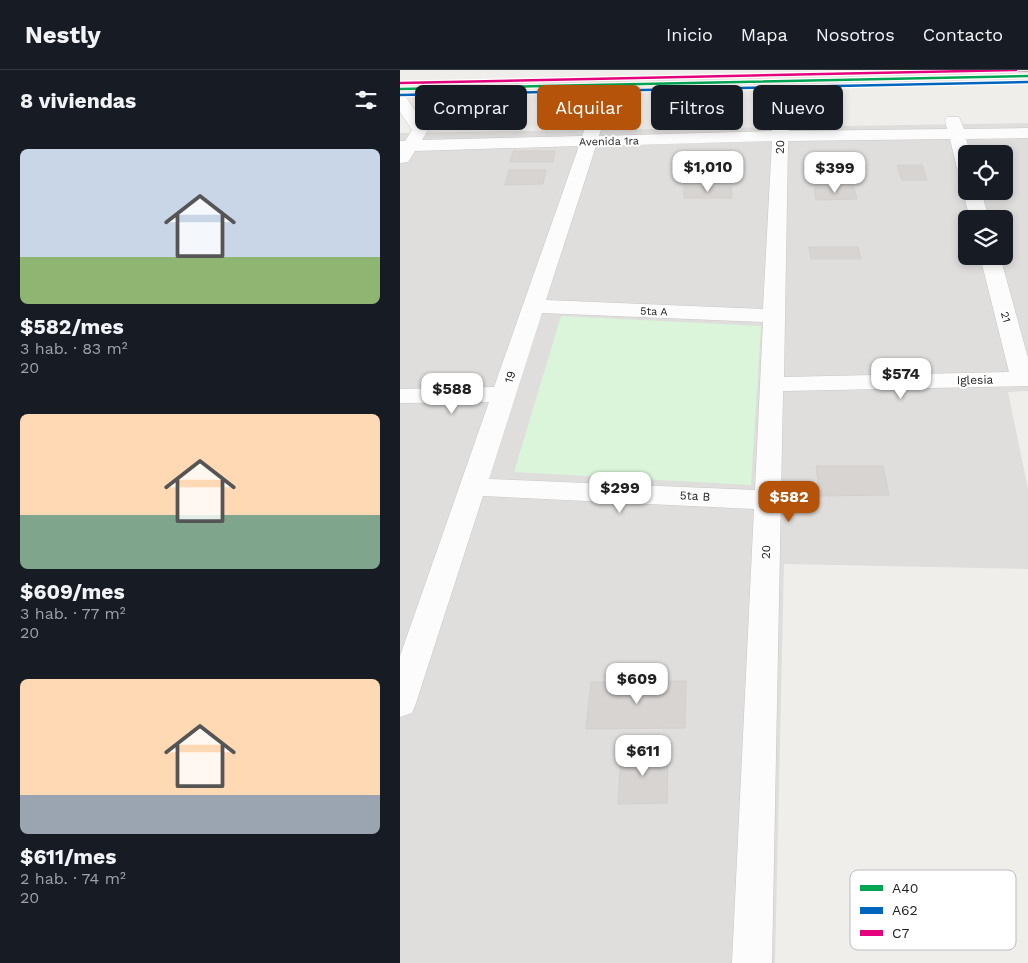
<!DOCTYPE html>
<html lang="es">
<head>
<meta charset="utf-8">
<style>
	:root { --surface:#171b24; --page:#242831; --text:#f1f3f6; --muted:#9ea1a6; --line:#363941; --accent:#b45309 }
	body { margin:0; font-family:"Work Sans",sans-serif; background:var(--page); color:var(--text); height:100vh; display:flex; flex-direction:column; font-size:19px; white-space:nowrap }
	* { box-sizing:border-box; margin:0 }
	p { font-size:16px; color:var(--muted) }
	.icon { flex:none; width:28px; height:28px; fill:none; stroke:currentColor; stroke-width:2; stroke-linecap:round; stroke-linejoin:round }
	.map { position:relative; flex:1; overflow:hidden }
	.panel { display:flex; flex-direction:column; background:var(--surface); width:400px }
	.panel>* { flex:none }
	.top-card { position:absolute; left:15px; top:15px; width:475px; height:45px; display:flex; gap:10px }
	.controls { position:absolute; left:558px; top:75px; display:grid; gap:10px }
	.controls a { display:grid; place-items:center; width:55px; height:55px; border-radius:8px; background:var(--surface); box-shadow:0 2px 8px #0003; font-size:25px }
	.price { position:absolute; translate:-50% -42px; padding:0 11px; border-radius:10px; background:#fff; color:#222; font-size:16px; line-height:32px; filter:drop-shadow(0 1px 2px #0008) }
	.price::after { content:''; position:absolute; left:50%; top:30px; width:15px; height:11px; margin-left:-8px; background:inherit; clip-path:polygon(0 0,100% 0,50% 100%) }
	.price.current { background:var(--accent); color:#fff }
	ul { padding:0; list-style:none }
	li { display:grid; align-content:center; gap:10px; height:265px; padding:0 20px }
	li span { display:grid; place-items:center; height:155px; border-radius:8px; color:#555 }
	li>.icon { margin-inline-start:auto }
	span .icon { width:90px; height:90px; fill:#fffc; stroke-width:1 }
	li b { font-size:21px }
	h2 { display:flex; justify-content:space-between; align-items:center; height:60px; padding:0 20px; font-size:21px }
	.pill { padding:0 18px; border-radius:8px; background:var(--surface); box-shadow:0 2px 8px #0003; font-size:18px; line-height:45px }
	.pill.current { background:var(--accent); color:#fff }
	header { display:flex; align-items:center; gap:30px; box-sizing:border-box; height:70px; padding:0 25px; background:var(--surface); border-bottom:1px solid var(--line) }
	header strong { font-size:24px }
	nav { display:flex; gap:28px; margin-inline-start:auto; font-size:18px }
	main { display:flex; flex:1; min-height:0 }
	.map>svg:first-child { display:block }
	.residential { fill:#dfdedc; fill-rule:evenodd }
	.park { fill:#daf5da }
	.building { fill:#d7d4d2; stroke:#d3d0cc }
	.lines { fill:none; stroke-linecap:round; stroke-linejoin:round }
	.minor-casing { stroke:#c9c8c7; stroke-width:1 }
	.highway-casing { stroke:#c5a2ac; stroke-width:1 }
	.minor { fill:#fdfcfc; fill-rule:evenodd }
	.highway { fill:#ece0e2; fill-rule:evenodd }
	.bus-1-casing { stroke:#fff; stroke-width:5 }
	.bus-2-casing { stroke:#fff; stroke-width:5 }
	.bus-3-casing { stroke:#fff; stroke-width:5 }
	.bus-1 { stroke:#00a651; stroke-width:2.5 }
	.bus-2 { stroke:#0065bd; stroke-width:2.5 }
	.bus-3 { stroke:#e5007d; stroke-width:2.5 }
	.labels { text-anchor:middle; stroke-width:4; stroke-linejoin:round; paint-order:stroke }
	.far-street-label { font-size:11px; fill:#222; stroke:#fff }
	.street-label { font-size:12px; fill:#222; stroke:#fff }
	.key { fill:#fff; stroke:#bdbdbd; stroke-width:1 }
	.key-label { font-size:14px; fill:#222 }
</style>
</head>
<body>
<header>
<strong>Nestly</strong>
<nav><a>Inicio</a><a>Mapa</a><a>Nosotros</a><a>Contacto</a></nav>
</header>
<main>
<section class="panel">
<h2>8 viviendas<svg class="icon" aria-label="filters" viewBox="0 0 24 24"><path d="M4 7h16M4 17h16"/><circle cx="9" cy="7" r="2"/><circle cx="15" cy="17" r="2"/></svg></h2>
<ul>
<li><span style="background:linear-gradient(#c9d6e8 70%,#8fb573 0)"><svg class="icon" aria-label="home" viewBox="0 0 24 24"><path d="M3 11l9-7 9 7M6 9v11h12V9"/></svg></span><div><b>$582/mes</b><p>3 hab. · 83 m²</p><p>20</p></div></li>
<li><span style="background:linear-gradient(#ffd9b3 65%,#7fa58c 0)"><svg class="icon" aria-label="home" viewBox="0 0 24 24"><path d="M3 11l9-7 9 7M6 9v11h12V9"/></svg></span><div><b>$609/mes</b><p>3 hab. · 77 m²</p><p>20</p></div></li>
<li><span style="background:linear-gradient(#ffd9b3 75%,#9aa5b1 0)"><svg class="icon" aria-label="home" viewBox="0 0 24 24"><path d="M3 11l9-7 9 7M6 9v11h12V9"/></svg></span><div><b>$611/mes</b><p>2 hab. · 74 m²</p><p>20</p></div></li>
</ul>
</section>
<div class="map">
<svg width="628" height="893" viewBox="0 0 628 893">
	<rect width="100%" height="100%" fill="#f0eeeb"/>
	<path class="residential" d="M628 53V321L608 322 628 419V499L384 494 375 893H0V63ZM566 84H604V121H566ZM566 149H604V186H566Z"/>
	<path class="park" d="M161 246 361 256 351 415 114 402Z"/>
	<g class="building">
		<path d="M113 81H155L153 92H110Z"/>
		<path d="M497 95H522L527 110H502Z"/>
		<path d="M293 98H335L336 110H293Z"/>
		<path d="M109 100H146L143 114 105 115Z"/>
		<path d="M284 117H331L332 128H284Z"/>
		<path d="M414 118H454L457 129 416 130Z"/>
		<path d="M409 177H458L461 189H411Z"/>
		<path d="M416 396H483L489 425 420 426Z"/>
		<path d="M286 611 285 658 186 659 191 612Z"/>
		<path d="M268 680 267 733 218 734 221 681Z"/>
	</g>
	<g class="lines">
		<defs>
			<g id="minor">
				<path d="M382 6 387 8 390 11 389 61 547 59 545 50 547 47H559L564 59 628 58V68L566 69 571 84H566V103L560 102 557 98 550 69 388 71 384 307 609 302 580 186H600L628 288V316L383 321 372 893H332L354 439 83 426 16 633 12 643 0 647V586L89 332 0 333V319L94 317 179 76 15 81 8 92 0 93V71H5L12 60 0 42V25L6 27 28 60 22 70 182 66 192 38 194 35H206L208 38 199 66 372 61 374 11 377 8ZM372 71 363 239 146 230 196 76ZM142 243 363 252 355 420 89 409Z"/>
				<path d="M566 117V121H581L589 149H570L563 121Z"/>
			</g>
			<path id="highway" d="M628 2V10L0 24V14Z"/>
		</defs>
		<use href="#minor" class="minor-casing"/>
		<use href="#highway" class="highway-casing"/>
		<use href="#minor" class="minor"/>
		<use href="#highway" class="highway"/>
		<defs>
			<path id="bus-1" d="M0 19 628 6"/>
			<path id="bus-2" d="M0 25 628 12"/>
			<path id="bus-3" d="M0 13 616 0"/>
		</defs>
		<use href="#bus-1" class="bus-1-casing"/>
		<use href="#bus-2" class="bus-2-casing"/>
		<use href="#bus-3" class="bus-3-casing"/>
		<use href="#bus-1" class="bus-1"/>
		<use href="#bus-2" class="bus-2"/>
		<use href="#bus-3" class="bus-3"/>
	</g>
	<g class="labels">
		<g class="far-street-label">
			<text transform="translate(209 71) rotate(-1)" y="4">Avenida 1ra</text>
			<text transform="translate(254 241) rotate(2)" y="4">5ta A</text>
			<text transform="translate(606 247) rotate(75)" y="4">21</text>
		</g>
		<g class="street-label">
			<text transform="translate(380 77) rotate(-88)" y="4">20</text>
			<text transform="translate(110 307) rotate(-72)" y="4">19</text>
			<text transform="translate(575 310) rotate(-1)" y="4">Iglesia</text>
			<text transform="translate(295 426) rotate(3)" y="4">5ta B</text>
			<text transform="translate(366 482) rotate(-88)" y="4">20</text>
		</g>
	</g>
	<rect x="450" y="800" width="166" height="80" rx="8" class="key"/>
	<rect x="460" y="815" width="23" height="6" fill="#00a651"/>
	<rect x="460" y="837" width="23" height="7" fill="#0065bd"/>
	<rect x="460" y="860" width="23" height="6" fill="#e5007d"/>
	<g class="key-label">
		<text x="492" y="823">A40</text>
		<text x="492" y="845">A62</text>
		<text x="492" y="868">C7</text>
	</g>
</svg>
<div class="controls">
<a><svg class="icon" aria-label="locate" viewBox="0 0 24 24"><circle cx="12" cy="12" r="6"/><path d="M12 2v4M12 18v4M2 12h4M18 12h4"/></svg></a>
<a><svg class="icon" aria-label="layers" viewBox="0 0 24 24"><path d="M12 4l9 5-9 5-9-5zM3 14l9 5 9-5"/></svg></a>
</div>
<b class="price" style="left:308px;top:123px">$1,010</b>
<b class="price" style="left:435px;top:124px">$399</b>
<b class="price" style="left:501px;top:330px">$574</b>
<b class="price" style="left:52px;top:345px">$588</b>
<b class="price" style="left:220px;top:444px">$299</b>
<b class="price current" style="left:389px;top:453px">$582</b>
<b class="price" style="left:237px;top:635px">$609</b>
<b class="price" style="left:243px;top:707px">$611</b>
<div class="top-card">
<a class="pill">Comprar</a>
<a class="pill current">Alquilar</a>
<a class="pill">Filtros</a>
<a class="pill">Nuevo</a>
</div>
</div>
</main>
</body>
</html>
